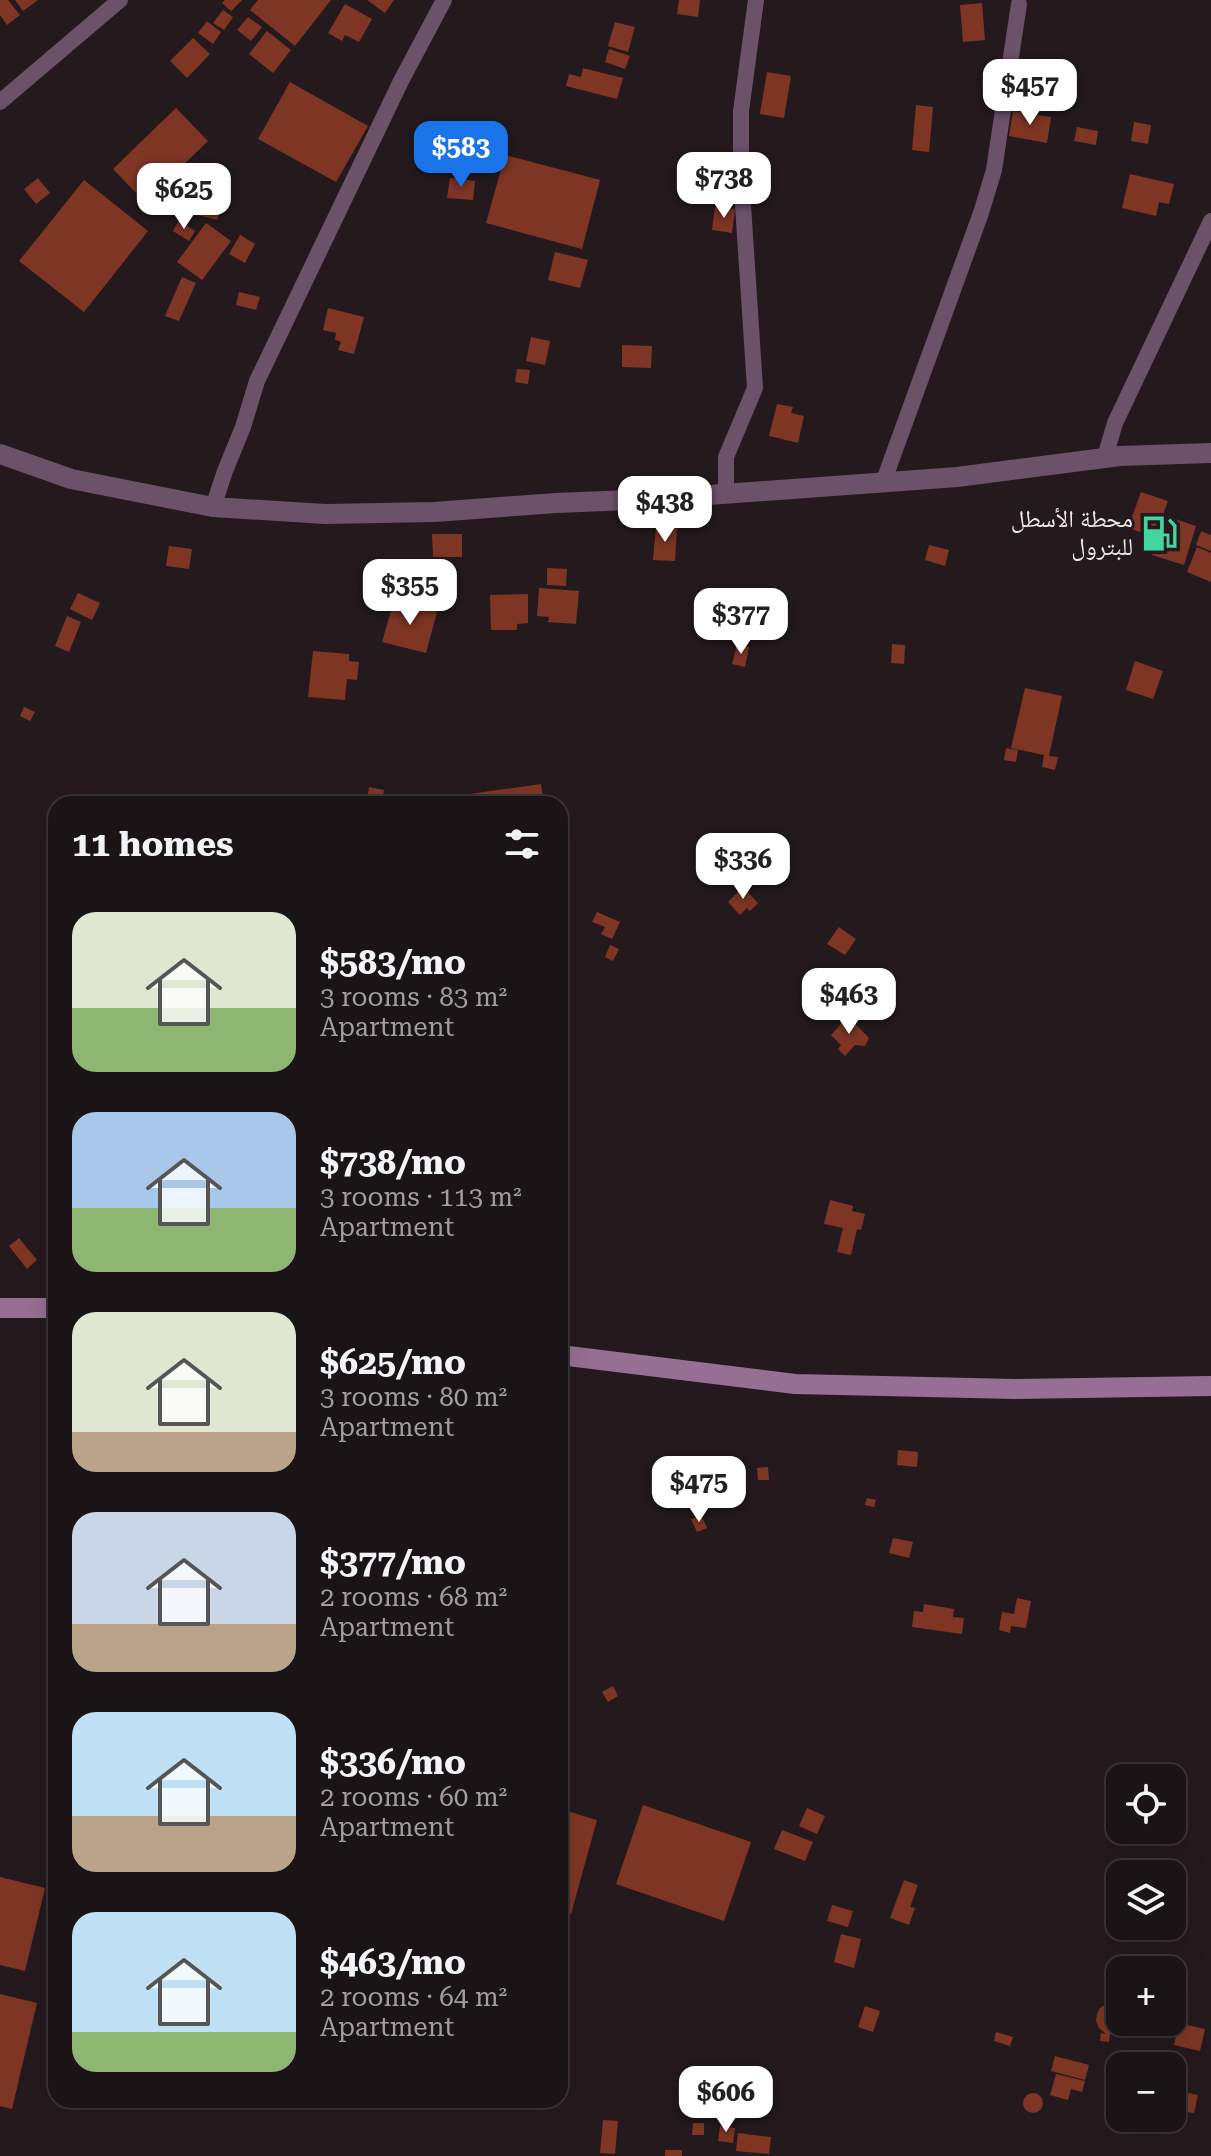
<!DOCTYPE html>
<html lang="en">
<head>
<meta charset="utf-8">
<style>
	:root { --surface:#1b1416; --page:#241d1f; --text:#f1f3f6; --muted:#a09ea1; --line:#393335; --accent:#1a73e8 }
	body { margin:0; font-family:"Roboto Serif","Noto Naskh Arabic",serif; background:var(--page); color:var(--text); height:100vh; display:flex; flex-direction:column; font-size:30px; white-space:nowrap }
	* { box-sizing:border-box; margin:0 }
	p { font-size:26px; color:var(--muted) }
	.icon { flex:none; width:44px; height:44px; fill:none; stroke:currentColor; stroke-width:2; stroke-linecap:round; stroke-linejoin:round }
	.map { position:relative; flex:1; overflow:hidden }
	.details { position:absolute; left:48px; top:796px; width:520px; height:1312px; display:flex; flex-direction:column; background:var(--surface); border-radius:24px; box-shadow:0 8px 32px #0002,0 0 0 2px var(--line) }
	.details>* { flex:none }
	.controls { position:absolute; left:1106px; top:1764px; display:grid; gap:16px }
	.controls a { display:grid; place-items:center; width:80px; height:80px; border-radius:16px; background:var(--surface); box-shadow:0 8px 32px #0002,0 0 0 2px var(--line); font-size:40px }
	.price { position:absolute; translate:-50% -68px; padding:0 18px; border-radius:16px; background:#fff; color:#222; font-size:26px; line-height:52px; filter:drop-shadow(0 2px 4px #0008) }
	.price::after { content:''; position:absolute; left:50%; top:48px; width:24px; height:18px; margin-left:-12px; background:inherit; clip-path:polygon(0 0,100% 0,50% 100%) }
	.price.on { background:var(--accent); color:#fff }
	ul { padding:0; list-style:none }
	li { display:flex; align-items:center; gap:24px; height:200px; padding:0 24px }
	li span { display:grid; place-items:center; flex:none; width:224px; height:160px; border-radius:24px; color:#555 }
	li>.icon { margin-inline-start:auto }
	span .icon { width:96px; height:96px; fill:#fffc; stroke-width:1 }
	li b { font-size:34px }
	h2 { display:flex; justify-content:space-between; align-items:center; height:96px; padding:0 24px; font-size:34px }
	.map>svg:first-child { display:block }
	.building { fill:#7f3524 }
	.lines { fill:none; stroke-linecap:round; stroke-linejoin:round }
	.minor { stroke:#6b5269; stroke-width:16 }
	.tertiary { stroke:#6b5269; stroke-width:20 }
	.secondary { stroke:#976f94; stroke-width:20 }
	.labels { text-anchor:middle; stroke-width:6; stroke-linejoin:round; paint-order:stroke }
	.poi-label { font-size:24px; fill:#f1eaeb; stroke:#241a1d; text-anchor:end }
</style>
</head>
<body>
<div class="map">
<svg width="1211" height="2156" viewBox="0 0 1211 2156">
	<rect width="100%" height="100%" fill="#241a1d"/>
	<g class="building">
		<path d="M0 0H8L20 15 7 25 0 15Z"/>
		<path d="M15 0H38L23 11Z"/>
		<path d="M225 0H242L231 11 222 3Z"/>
		<path d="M258 0H331L295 46 250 10Z"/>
		<path d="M367 0H394L385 13Z"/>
		<path d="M679 0H700L698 17 677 14Z"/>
		<path d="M982 3 985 40 963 42 960 5Z"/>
		<path d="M345 4 372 19 359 42 345 35 342 41 328 33Z"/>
		<path d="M223 10 233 17 224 30 213 23Z"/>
		<path d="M248 17 262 27 251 41 237 30Z"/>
		<path d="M207 21 221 32 213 44 198 33Z"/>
		<path d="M615 22 635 27 628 52 608 46Z"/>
		<path d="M267 31 291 50 273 73 249 54Z"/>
		<path d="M193 38 210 54 187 78 170 61Z"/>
		<path d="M609 49 630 56 625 69 605 62Z"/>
		<path d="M583 68 623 78 617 99 566 86 569 74 581 77Z"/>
		<path d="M767 72 791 76 784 118 760 114Z"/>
		<path d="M290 82 368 126 336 182 258 139Z"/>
		<path d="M916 105 933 107 929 152 912 150Z"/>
		<path d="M176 108 208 141 145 202 113 169Z"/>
		<path d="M1013 111 1051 117 1047 143 1009 136Z"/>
		<path d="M1134 122 1151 125 1148 144 1131 141Z"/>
		<path d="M1077 127 1098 131 1096 145 1074 141Z"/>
		<path d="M453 130 490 139 482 167 446 159Z"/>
		<path d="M505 155 600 180 582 249 486 223Z"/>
		<path d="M1130 174 1174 184 1169 204 1159 202 1156 216 1122 208Z"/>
		<path d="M38 178 50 193 36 204 24 189Z"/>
		<path d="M450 178 475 181 473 200 447 198Z"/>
		<path d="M84 180 148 231 84 312 19 261Z"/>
		<path d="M197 201 221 208 217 220 194 214Z"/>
		<path d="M715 207 735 209 732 233 712 230Z"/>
		<path d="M179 220 195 231 189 241 173 231Z"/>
		<path d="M206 223 231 241 202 280 177 262Z"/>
		<path d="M240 235 255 244 245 263 229 254Z"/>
		<path d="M555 252 588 260 580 288 548 280Z"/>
		<path d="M182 277 196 283 179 321 165 316Z"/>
		<path d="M239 292 260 297 256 310 236 305Z"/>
		<path d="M328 308 364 317 354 354 338 350 341 342 335 340 336 333 323 330Z"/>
		<path d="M531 337 550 341 545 365 526 361Z"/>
		<path d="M622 345 652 346 651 368 622 367Z"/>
		<path d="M517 369 530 370 528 384 515 382Z"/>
		<path d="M777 404 793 407 791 413 804 416 798 443 769 436Z"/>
		<path d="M1141 492 1168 501 1155 537 1128 528Z"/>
		<path d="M1175 519 1196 526 1184 565 1152 555 1158 537 1168 541Z"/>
		<path d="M656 527 677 528 675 561 653 560Z"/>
		<path d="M1201 531 1211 535V551L1196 545Z"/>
		<path d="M432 534H462V557H433Z"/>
		<path d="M929 545 949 550 945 566 925 560Z"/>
		<path d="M169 546 192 549 189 569 166 566Z"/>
		<path d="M1197 547 1211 553V582L1187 572Z"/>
		<path d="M547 568 567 569 566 586 547 585Z"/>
		<path d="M539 588 579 591 576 624 548 622 549 617 537 616Z"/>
		<path d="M78 593 100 603 92 620 70 609Z"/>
		<path d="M528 594V623L517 624V630H491L490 595Z"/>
		<path d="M394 600 437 612 426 653 382 642Z"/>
		<path d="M67 616 81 622 69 652 55 646Z"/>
		<path d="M737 644 749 647 745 667 732 664Z"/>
		<path d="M892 644 905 645 904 664 891 663Z"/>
		<path d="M313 651 349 654V661L359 662 357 680 347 679 345 700 308 697Z"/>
		<path d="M1135 661 1163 671 1153 699 1126 690Z"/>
		<path d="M1025 688 1062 696 1049 756 1058 757 1055 770 1042 767 1044 755 1011 748Z"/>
		<path d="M24 707 35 712 30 721 20 716Z"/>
		<path d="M1006 748 1018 750 1016 762 1004 760Z"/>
		<path d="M541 784 544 804H428L427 800Z"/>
		<path d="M369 787 384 790 382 803 367 801Z"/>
		<path d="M743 887 758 903 750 911 747 908 740 915 728 902Z"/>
		<path d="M597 912 620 922 612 939 601 934 605 927 592 922Z"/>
		<path d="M839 927 856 939 845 955 827 944Z"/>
		<path d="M610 945 619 949 613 961 605 957Z"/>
		<path d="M848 1016 869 1038 865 1046 855 1045 845 1056 838 1049 841 1045 831 1035Z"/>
		<path d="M830 1200 853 1206 852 1211 865 1214 861 1230 857 1229 851 1255 837 1252 843 1228 824 1224Z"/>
		<path d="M19 1238 37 1260 27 1269 9 1246Z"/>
		<path d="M56 1242V1256L54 1258 47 1249Z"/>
		<path d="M898 1450 918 1452 917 1467 897 1465Z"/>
		<path d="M768 1467 769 1480H758L757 1468Z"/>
		<path d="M867 1498 876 1500 874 1507 865 1505Z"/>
		<path d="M701 1515 707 1528 697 1532 691 1519Z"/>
		<path d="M893 1538 913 1542 909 1558 889 1553Z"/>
		<path d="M1017 1598 1031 1601 1026 1628 1011 1626 1010 1633 999 1630 1002 1612 1014 1614Z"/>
		<path d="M924 1604 954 1609 953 1617 964 1618 962 1634 912 1627 914 1611 923 1612Z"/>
		<path d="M613 1686 618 1696 608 1702 602 1692Z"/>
		<path d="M643 1805 751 1842 724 1921 616 1884Z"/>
		<path d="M807 1808 825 1816 817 1834 799 1826Z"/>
		<path d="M560 1809 597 1820 571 1914 560 1911Z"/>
		<path d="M782 1830 813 1842 805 1861 774 1849Z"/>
		<path d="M0 1877 45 1888 25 1971 0 1965Z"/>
		<path d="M904 1880 918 1885 910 1907 915 1908 909 1925 890 1918Z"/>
		<path d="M832 1905 853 1911 848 1927 827 1921Z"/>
		<path d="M841 1934 861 1939 854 1968 834 1962Z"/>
		<path d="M0 1994 37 2003 12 2109 0 2106Z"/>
		<path d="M1113 2002 1120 2004V2022H1128L1119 2033 1110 2034 1109 2042 1100 2041 1101 2033 1106 2034 1099 2028 1096 2021 1097 2014 1100 2008 1106 2004Z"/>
		<path d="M865 2006 880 2011 873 2032 858 2027Z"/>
		<path d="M1179 2023 1205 2029 1200 2051 1174 2045Z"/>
		<path d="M54 2032H56V2046L49 2044Z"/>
		<path d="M996 2032 1013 2037 1010 2046 994 2041Z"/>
		<path d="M1055 2056 1089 2065 1085 2080 1051 2071Z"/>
		<path d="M1056 2074 1085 2081 1082 2092 1071 2089 1068 2100 1050 2095Z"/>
		<path d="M1184 2092 1198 2095 1194 2113 1180 2111Z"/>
		<circle cx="1033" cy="2103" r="10"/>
		<path d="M603 2120 618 2121 615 2154 600 2153Z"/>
		<path d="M693 2123H704V2135H692Z"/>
		<path d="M720 2126 735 2128 733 2143 718 2141Z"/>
		<path d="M738 2133 771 2137 769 2154 736 2151Z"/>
		<rect x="665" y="2150" width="17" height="6"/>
	</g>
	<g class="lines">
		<g class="minor">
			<path d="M0 102 120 0"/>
			<path d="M1105 457 1115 423 1211 221"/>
			<path d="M883 483 981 213 994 170 1019 4"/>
			<path d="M726 494V457L755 388 741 175V111L756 0"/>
			<path d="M213 507 225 471 243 427 257 381 401 81 444 0"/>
		</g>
		<path class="tertiary" d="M0 454 71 479 213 507 325 514 434 512 556 503 654 499 957 477 1120 456 1211 453"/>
		<g class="secondary">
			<path d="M0 1308H56"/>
			<path d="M560 1355 795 1384 1015 1389 1211 1386"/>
		</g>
	</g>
	<defs>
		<symbol id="fuel-bare" viewBox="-9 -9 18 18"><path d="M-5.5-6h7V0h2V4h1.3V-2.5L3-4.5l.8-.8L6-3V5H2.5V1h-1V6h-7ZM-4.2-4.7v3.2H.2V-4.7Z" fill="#43d4a0" stroke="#241a1d" stroke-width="2.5" paint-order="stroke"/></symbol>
	</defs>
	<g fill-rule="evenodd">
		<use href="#fuel-bare" x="1134" y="508" width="51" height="51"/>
	</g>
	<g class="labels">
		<g class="poi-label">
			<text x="1133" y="527">محطة الأسطل<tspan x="1133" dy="28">للبترول</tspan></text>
		</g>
	</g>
</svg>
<div class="controls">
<a><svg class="icon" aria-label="locate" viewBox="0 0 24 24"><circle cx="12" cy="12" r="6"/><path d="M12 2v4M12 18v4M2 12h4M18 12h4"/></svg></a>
<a><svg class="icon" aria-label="layers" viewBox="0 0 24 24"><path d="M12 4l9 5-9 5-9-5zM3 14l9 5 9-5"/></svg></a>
<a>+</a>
<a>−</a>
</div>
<b class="price" style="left:1030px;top:127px">$457</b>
<b class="price on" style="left:461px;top:189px">$583</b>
<b class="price" style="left:724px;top:220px">$738</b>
<b class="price" style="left:184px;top:231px">$625</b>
<b class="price" style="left:665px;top:544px">$438</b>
<b class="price" style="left:410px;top:627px">$355</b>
<b class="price" style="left:741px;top:656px">$377</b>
<b class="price" style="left:743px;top:901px">$336</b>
<b class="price" style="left:849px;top:1036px">$463</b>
<b class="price" style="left:699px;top:1524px">$475</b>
<b class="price" style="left:726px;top:2134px">$606</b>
<section class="details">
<h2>11 homes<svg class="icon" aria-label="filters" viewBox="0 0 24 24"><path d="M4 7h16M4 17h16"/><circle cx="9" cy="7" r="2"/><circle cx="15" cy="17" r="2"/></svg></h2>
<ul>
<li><span style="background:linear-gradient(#dfe7d0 60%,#8fb573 0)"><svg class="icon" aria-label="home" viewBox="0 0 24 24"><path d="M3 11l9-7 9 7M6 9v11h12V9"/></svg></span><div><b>$583/mo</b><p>3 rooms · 83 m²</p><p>Apartment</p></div></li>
<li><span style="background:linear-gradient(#a9c7e8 60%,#8fb573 0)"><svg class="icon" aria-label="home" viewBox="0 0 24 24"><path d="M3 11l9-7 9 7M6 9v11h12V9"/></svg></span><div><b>$738/mo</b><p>3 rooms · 113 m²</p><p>Apartment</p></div></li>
<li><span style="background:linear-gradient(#dfe7d0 75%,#b9a48a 0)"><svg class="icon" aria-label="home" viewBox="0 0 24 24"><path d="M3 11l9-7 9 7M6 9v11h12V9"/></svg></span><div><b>$625/mo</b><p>3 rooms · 80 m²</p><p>Apartment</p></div></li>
<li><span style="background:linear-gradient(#c9d6e8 70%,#b9a48a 0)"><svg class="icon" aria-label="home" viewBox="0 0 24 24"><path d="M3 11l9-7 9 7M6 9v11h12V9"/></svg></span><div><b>$377/mo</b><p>2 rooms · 68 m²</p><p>Apartment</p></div></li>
<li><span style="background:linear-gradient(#bfe0f5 65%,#b9a48a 0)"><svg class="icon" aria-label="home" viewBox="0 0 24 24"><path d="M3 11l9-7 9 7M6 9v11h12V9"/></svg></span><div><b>$336/mo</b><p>2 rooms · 60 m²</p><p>Apartment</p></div></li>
<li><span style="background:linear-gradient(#bfe0f5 75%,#8fb573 0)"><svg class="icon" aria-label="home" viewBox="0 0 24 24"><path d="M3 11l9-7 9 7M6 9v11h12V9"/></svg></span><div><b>$463/mo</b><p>2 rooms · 64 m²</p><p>Apartment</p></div></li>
</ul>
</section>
</div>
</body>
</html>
